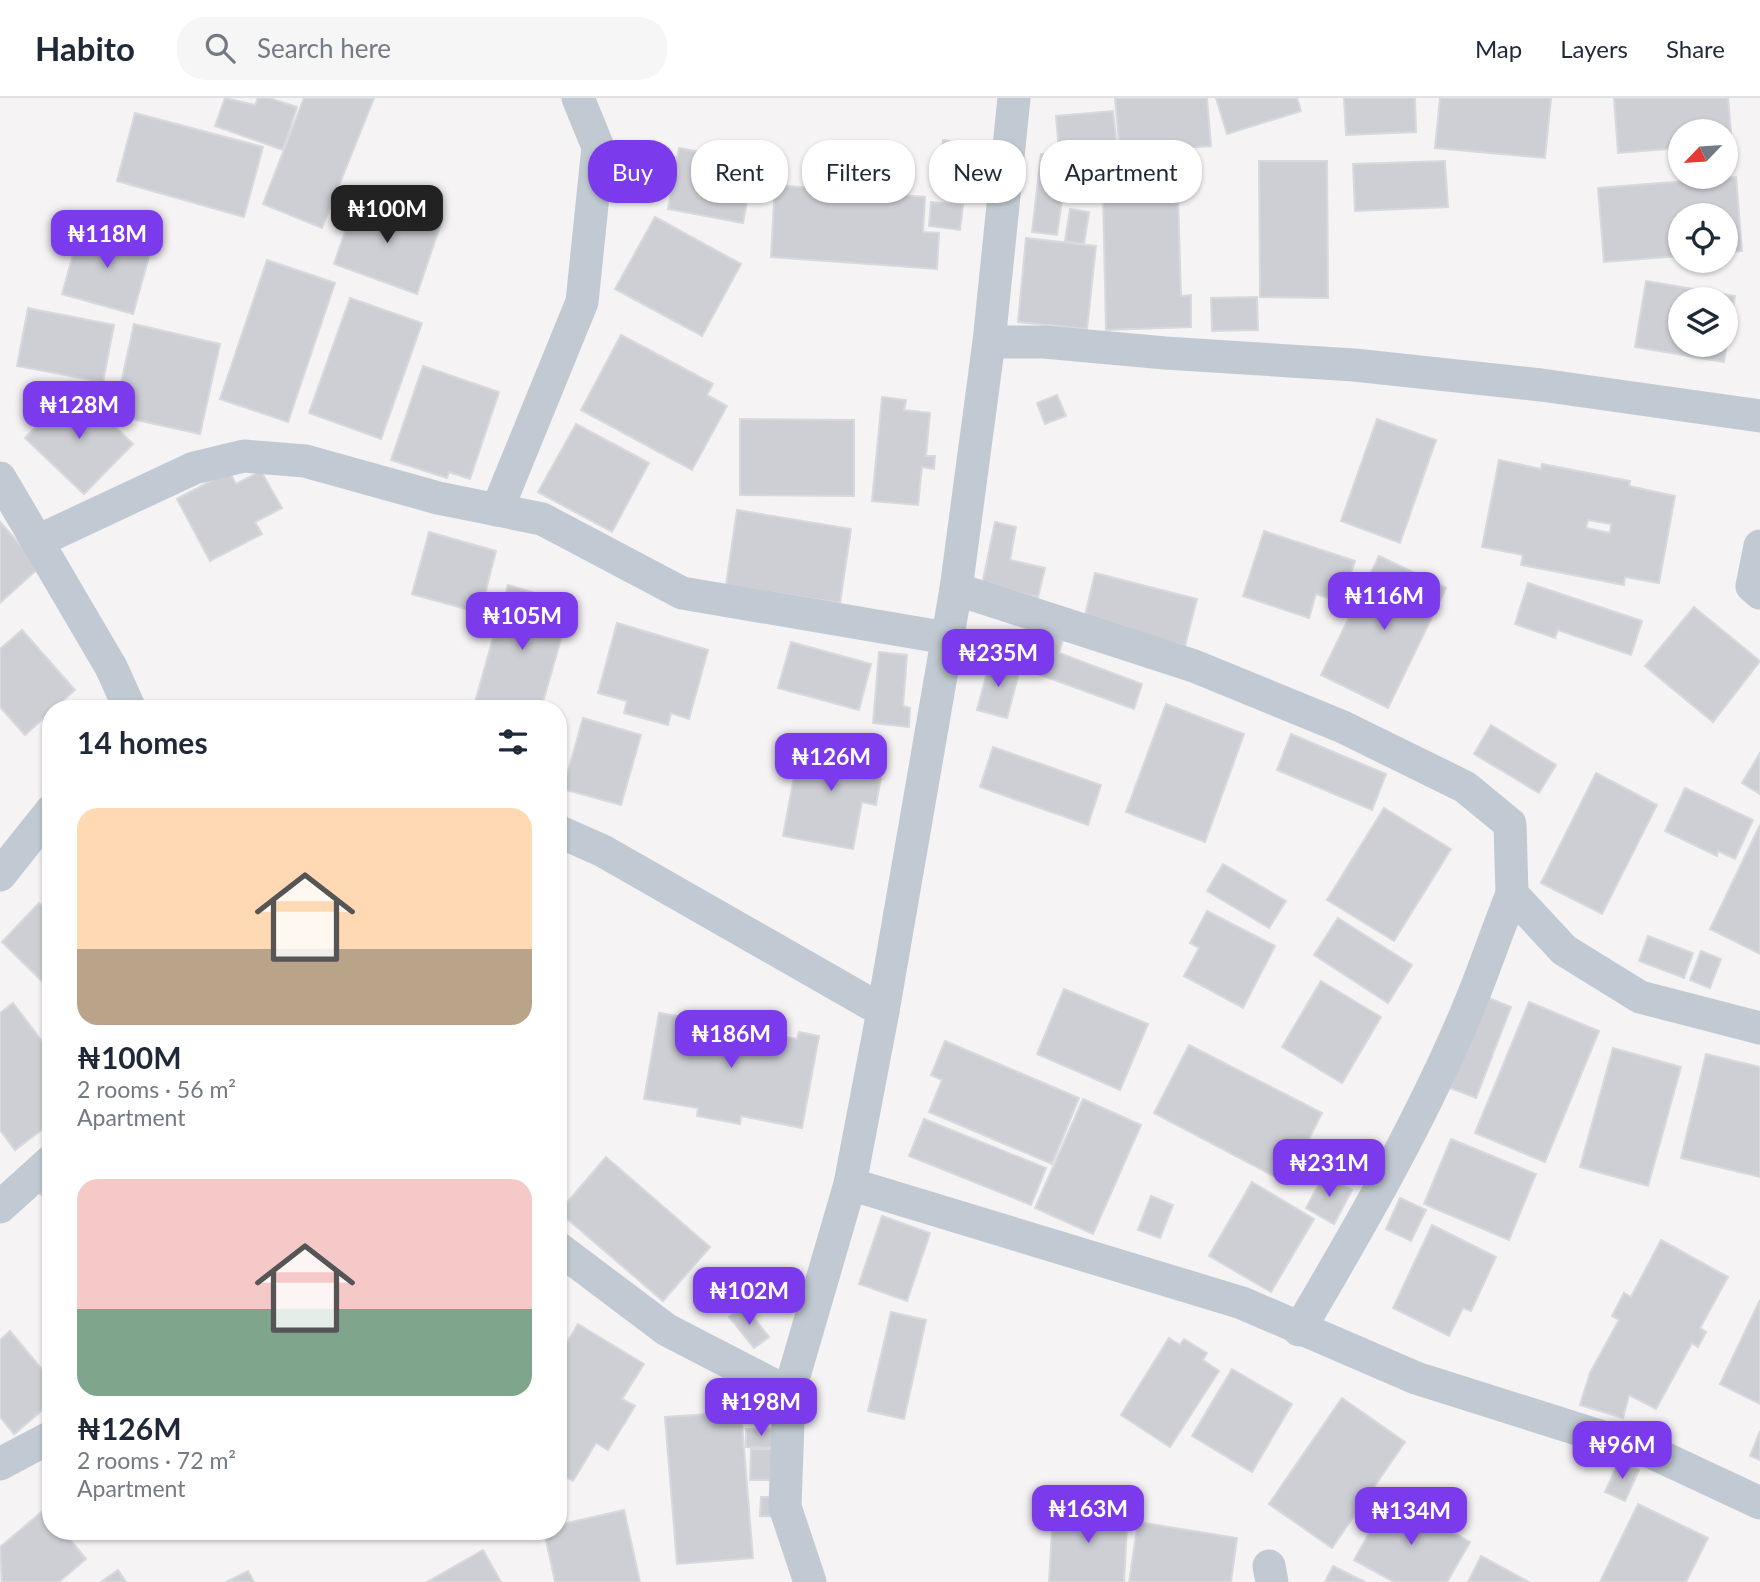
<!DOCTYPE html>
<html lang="en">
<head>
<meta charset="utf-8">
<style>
	:root { --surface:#fff; --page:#f6f6f7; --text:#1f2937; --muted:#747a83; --line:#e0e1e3; --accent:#7c3aed }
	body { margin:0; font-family:Lato,sans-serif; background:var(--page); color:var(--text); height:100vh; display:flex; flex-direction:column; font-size:26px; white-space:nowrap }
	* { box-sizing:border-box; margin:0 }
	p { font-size:23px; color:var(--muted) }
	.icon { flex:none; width:38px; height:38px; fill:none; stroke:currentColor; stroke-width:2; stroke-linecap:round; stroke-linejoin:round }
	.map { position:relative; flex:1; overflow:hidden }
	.side { position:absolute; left:42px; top:602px; width:525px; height:840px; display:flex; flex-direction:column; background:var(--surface); border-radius:28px; box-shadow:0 2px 5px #0004 }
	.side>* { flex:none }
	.top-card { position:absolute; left:588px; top:42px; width:665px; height:63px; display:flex; gap:14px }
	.needle { width:46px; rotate:245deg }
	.fabs { position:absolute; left:1668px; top:21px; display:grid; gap:14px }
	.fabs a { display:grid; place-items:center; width:70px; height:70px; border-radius:50%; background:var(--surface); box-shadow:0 2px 5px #0004; font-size:35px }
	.price { position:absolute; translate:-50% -60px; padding:0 16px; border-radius:14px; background:var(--accent); color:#fff; font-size:23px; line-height:46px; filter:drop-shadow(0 2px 4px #0008) }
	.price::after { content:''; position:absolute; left:50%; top:42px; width:21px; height:16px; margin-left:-10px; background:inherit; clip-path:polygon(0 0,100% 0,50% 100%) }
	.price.selected { background:#222; color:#fff }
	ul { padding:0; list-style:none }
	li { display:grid; align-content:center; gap:14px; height:371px; padding:0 35px }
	li span { display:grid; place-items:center; height:217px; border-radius:21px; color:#555 }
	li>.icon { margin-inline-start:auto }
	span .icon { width:126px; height:126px; fill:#fffc; stroke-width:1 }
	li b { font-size:30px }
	h2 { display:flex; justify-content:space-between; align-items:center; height:84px; padding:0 35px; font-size:30px }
	.tag { padding:0 24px; border-radius:28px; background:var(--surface); box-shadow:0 2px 5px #0004; font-size:24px; line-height:63px }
	.tag.selected { background:var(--accent); color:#fff }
	header { display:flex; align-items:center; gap:42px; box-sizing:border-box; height:98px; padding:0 35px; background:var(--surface); border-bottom:2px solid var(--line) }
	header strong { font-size:33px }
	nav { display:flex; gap:38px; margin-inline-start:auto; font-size:24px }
	.search { width:490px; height:63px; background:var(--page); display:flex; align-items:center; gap:18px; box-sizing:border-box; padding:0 24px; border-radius:28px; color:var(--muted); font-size:26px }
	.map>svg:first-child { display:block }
	.building { fill:#cdcfd5; stroke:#d7d9de; stroke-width:2; fill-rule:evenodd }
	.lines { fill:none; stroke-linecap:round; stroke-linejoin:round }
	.minor { stroke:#c1cad2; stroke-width:33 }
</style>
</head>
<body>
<header>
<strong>Habito</strong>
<div class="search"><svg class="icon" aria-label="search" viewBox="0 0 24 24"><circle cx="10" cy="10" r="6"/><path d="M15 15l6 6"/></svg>Search here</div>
<nav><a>Map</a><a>Layers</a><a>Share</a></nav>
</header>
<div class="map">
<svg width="1760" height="1484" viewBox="0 0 1760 1484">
	<rect width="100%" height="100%" fill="#f5f3f3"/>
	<g class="building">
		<path d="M225 0 255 7 258 0H269L297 9 283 52 215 28Z"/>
		<path d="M304 0H374L322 130 263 106Z"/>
		<path d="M1115 0H1207L1211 48 1120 55Z"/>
		<path d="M1216 0H1297L1301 13 1227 36Z"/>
		<path d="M1344 0H1415L1416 34 1346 37Z"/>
		<path d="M1440 0H1551L1545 60 1435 50Z"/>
		<path d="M1614 0H1728L1732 46 1726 47V33H1680V50L1618 55Z"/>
		<path d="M1113 13 1117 49 1059 54 1056 18Z"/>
		<path d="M135 15 263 49 244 119 117 83Z"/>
		<path d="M943 42 975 46 972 79 940 74Z"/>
		<path d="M679 50 754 64 743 125 668 111Z"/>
		<path d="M1041 56 1068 60 1057 137 1032 134Z"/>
		<path d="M1162 56V66H1177L1181 198 1191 197V229L1106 232 1103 98 1073 99 1072 58Z"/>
		<path d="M1259 63H1327L1328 200 1260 199Z"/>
		<path d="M1445 63 1448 109 1355 113 1353 66Z"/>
		<path d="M1736 79 1742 153 1726 155V117H1680V158L1604 164 1598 90Z"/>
		<path d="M775 87 925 99 923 134 939 135 937 171 771 159Z"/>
		<path d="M357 99 440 128 417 196 334 166Z"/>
		<path d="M931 104 963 107 960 132 929 128Z"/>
		<path d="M1070 111 1089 114 1084 146 1065 143Z"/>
		<path d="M655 119 741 166 702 238 615 191Z"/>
		<path d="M81 128 152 148 133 216 62 196Z"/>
		<path d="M1026 140 1096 148 1087 231 1018 224Z"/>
		<path d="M267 162 335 185 288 324 220 301Z"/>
		<path d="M1646 183 1735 198 1724 264 1635 249ZM1680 201H1726V247H1680Z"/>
		<path d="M1257 199 1258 232 1212 233 1211 200Z"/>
		<path d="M350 200 422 225 381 341 309 315Z"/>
		<path d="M28 210 114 227 103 284 17 268Z"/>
		<path d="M134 226 220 246 200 336 114 317Z"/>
		<path d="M621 237 713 286 707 297 727 308 692 372 581 312Z"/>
		<path d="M423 268 499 294 470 381 449 374 447 380 391 362Z"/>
		<path d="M74 289 133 346 84 396 25 340Z"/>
		<path d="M1057 297 1066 318 1045 326 1037 305Z"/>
		<path d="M882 299 906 302 904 312 930 315 926 358H935L934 371 922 369 918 407 872 403Z"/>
		<path d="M740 321 854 322V398L740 397Z"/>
		<path d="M1377 321 1436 342 1400 445 1341 423Z"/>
		<path d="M576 326 649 365 612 434 538 394Z"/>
		<path d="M1499 362 1541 371 1542 366 1630 383 1629 388 1675 398 1659 485 1625 479 1624 487 1521 467 1523 457 1482 449ZM1588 422 1611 426 1610 435 1586 430Z"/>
		<path d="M229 373 236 386 261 373 282 410 255 424 262 436 210 463 177 401Z"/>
		<path d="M737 412 851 431 840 505 726 487Z"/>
		<path d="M0 424 40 469 0 505Z"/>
		<path d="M995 424 1016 429 1010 462 1045 470 1038 499 982 487Z"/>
		<path d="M1264 433 1355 463 1342 504 1316 496 1309 520 1243 498Z"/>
		<path d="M429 434 496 453 480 515 412 496Z"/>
		<path d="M1379 458 1446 490 1388 610 1321 577Z"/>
		<path d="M1095 475 1197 501 1185 548 1084 522Z"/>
		<path d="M1528 485 1642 523 1631 557 1558 532 1555 540 1515 526Z"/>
		<path d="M508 487 571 506 541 611H473Z"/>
		<path d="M1694 509 1760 563 1713 624 1645 568Z"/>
		<path d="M617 525 708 552 689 621 671 615 668 627 624 615 627 603 598 595Z"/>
		<path d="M22 532 75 592 25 637 0 609V551Z"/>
		<path d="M1000 533 1038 548 1042 535 1063 542 1059 555 1142 586 1134 611 991 559Z"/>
		<path d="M791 544 871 566 859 612 778 590Z"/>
		<path d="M879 554 907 557 903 608 910 610 909 629 873 625Z"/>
		<path d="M990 563 1020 571 1007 620 977 612Z"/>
		<path d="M1166 606 1244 636 1205 744 1126 714Z"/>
		<path d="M583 620 641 637 621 707 563 691Z"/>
		<path d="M1491 627 1556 667 1539 695 1474 656Z"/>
		<path d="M1291 636 1386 676 1372 712 1277 672Z"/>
		<path d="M801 641 885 657 876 707 862 704 853 751 783 738Z"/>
		<path d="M993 649 1101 687 1088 727 980 689Z"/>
		<path d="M1760 655V696L1742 685Z"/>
		<path d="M1596 675 1657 707 1602 816 1541 785Z"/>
		<path d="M1685 690 1753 722 1735 761 1718 753 1717 758 1665 733Z"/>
		<path d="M1384 710 1451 751 1394 843 1327 802Z"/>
		<path d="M1760 727V856L1710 831Z"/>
		<path d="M1223 766 1286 803 1269 830 1207 793Z"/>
		<path d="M39 805 46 811 51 807V892L2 844Z"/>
		<path d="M1207 813 1275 848 1243 910 1184 878 1199 850 1190 845Z"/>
		<path d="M1338 820 1412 867 1388 905 1314 857Z"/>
		<path d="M1648 838 1693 855 1684 880 1639 863Z"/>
		<path d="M1701 853 1721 861 1710 890 1690 882Z"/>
		<path d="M1321 883 1381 919 1342 985 1282 949Z"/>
		<path d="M1064 891 1148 926 1120 992 1037 956Z"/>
		<path d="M1484 898 1511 909 1476 1000 1450 990Z"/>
		<path d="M1529 904 1599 933 1545 1064 1475 1035Z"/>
		<path d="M13 905 51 955V1025L15 1052 0 1032V915Z"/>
		<path d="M685 913 730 922 729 928 797 941 799 934 819 938 802 1030 741 1018 740 1026 697 1018 698 1010 644 1001 659 915 684 919Z"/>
		<path d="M945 943 1079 1000 1052 1066 929 1014 942 982 931 977Z"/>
		<path d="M1189 947 1322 1015 1287 1085 1154 1015Z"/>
		<path d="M1613 950 1681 969 1648 1088 1580 1069Z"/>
		<path d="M1706 956 1760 969V1079L1681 1060Z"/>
		<path d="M1083 1001 1141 1027 1093 1136 1035 1110Z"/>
		<path d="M924 1021 1046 1070 1031 1107 909 1058Z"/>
		<path d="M1451 1041 1536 1076 1509 1142 1424 1106Z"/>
		<path d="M606 1059 710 1149 663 1203 559 1114Z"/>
		<path d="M51 1075V1106L34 1090Z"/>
		<path d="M1324 1077 1352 1092 1334 1126 1306 1110Z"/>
		<path d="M1252 1084 1314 1121 1271 1194 1209 1158Z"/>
		<path d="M1151 1098 1173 1107 1160 1140 1138 1132Z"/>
		<path d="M1400 1100 1426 1112 1411 1143 1386 1131Z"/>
		<path d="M882 1118 930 1135 907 1203 859 1186Z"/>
		<path d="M1432 1127 1496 1159 1471 1213 1463 1210 1449 1238 1393 1210Z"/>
		<path d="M1661 1142 1728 1179 1700 1230 1706 1234 1698 1249 1692 1245 1656 1311 1629 1297 1623 1320 1580 1307 1590 1275 1619 1222 1612 1218 1624 1195 1631 1199Z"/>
		<path d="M1760 1202V1306L1720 1286Z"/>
		<path d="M744 1207 769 1239 754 1250 729 1219Z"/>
		<path d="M891 1214 926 1222 904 1321 868 1313Z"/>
		<path d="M578 1226 644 1266 622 1301 635 1308 608 1352 596 1345 573 1383 558 1374V1260Z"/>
		<path d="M10 1233 51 1282V1305L14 1336 0 1319V1242Z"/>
		<path d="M1169 1240 1180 1247 1184 1241 1207 1255 1203 1262 1219 1273 1170 1349 1121 1317Z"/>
		<path d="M1232 1271 1292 1306 1252 1374 1192 1338Z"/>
		<path d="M1342 1300 1405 1344 1332 1450 1269 1406Z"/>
		<path d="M741 1314 753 1460 677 1466 665 1319Z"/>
		<path d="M746 1331H775V1350L746 1349Z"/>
		<path d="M1760 1333V1362L1750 1358Z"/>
		<path d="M751 1351H776L775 1382H750Z"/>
		<path d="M1619 1363 1639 1372 1625 1403 1605 1394Z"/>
		<path d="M1390 1398 1470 1444 1447 1484H1394L1354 1462Z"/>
		<path d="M761 1399H782V1419L760 1418Z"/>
		<path d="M1064 1404 1119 1408 1118 1428H1127L1124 1484H1049L1053 1414 1064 1415Z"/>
		<path d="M1638 1406 1708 1440 1686 1484H1600Z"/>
		<path d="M45 1411 51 1419V1433H63L86 1461 59 1484H2L0 1449Z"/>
		<path d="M624 1412 640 1484H555L544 1433H558V1427Z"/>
		<path d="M1138 1424 1237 1440 1231 1484H1129Z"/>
		<path d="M483 1452 501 1484H427Z"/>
		<path d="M1481 1458 1529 1484H1468Z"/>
		<path d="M1333 1468 1365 1484H1325Z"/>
		<path d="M118 1472 126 1484H101Z"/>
		<path d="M248 1473 254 1484H226Z"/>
	</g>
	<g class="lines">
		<g class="minor">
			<path d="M989 244H1044L1165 255 1354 267 1541 287 1760 318"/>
			<path d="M0 380 111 569 130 611"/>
			<path d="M497 412 582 204 598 49 578 0"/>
			<path d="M38 443 194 370 244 358 305 363 438 400 542 421 682 495 947 540"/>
			<path d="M1760 448 1752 488 1760 495"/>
			<path d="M956 491 1194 568 1343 629 1465 689 1510 726 1512 796 1564 852 1640 899 1760 930"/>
			<path d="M558 733 603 753 883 913"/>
			<path d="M0 777 51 713"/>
			<path d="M850 1086 1242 1205 1416 1280 1653 1355 1760 1405"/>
			<path d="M0 1109 51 1063"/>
			<path d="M558 1150 667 1232 789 1295"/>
			<path d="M1299 1232C1362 1125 1425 1016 1472 901 1486 866 1498 831 1512 796"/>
			<path d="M0 1366 51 1339"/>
			<path d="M1269 1468 1272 1484"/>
			<path d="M810 1484 785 1409 789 1295 850 1086 883 913 956 491 989 244 1014 0"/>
		</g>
	</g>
</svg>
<div class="fabs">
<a><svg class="needle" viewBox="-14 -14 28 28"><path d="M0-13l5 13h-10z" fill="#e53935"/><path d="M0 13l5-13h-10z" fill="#747a83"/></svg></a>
<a><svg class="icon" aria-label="locate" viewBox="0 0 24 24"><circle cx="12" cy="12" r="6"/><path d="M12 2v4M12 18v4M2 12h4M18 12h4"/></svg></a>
<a><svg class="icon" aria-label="layers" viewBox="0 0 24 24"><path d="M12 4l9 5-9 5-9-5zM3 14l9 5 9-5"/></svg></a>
</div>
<b class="price selected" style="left:387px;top:147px">₦100M</b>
<b class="price" style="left:107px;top:172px">₦118M</b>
<b class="price" style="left:79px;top:343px">₦128M</b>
<b class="price" style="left:1384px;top:534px">₦116M</b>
<b class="price" style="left:522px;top:554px">₦105M</b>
<b class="price" style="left:998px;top:591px">₦235M</b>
<b class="price" style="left:831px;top:695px">₦126M</b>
<b class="price" style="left:731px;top:972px">₦186M</b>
<b class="price" style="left:1329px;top:1101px">₦231M</b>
<b class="price" style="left:749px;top:1229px">₦102M</b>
<b class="price" style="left:761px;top:1340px">₦198M</b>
<b class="price" style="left:1622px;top:1383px">₦96M</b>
<b class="price" style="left:1088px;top:1447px">₦163M</b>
<b class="price" style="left:1411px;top:1449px">₦134M</b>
<div class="top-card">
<a class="tag selected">Buy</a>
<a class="tag">Rent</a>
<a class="tag">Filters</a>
<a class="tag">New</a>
<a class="tag">Apartment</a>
</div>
<section class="side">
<h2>14 homes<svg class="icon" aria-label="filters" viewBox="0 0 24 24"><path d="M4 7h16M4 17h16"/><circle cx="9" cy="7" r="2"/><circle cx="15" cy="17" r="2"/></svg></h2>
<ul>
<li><span style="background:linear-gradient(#ffd9b3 65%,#b9a48a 0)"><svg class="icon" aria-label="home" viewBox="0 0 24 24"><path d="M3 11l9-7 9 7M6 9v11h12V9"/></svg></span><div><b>₦100M</b><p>2 rooms · 56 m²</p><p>Apartment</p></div></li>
<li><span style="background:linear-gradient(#f6c9c9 60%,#7fa58c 0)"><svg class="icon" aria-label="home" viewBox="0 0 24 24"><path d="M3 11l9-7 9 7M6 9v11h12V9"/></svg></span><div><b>₦126M</b><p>2 rooms · 72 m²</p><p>Apartment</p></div></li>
</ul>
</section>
</div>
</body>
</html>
